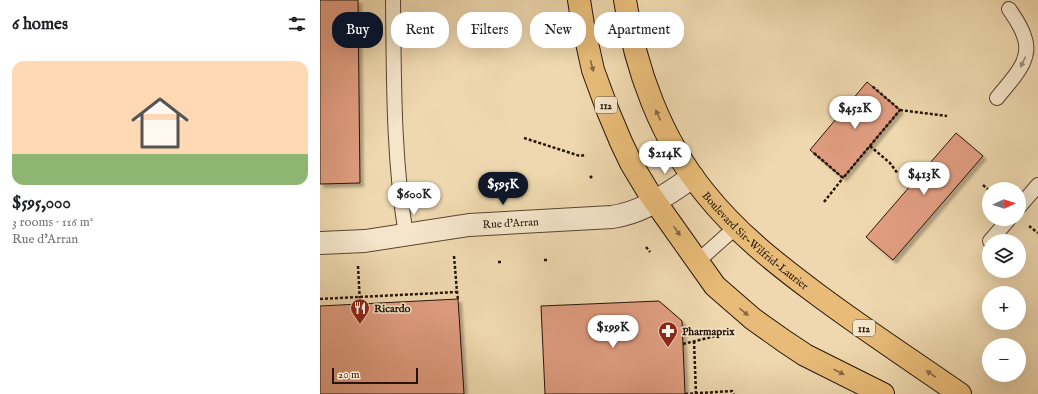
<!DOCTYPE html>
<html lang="en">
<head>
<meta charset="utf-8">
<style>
	:root { --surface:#fff; --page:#f6f6f6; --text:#202124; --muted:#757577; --line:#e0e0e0; --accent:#111827 }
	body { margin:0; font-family:"IM FELL English",serif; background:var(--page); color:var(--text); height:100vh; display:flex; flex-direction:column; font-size:15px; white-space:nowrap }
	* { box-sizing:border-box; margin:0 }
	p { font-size:13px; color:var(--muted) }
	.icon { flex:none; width:22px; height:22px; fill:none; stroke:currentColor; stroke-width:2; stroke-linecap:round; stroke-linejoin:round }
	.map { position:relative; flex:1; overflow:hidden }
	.side { display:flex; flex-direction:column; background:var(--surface); width:320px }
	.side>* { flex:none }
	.top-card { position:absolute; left:12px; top:12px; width:380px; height:36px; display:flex; gap:8px }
	.needle { width:26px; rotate:86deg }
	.controls { position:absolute; left:662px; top:182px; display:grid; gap:8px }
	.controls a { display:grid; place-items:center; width:44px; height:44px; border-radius:50%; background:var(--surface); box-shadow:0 4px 16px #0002; font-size:20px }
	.scale { position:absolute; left:12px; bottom:10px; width:86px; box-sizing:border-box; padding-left:4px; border:2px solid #261409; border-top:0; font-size:11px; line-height:14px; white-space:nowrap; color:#261409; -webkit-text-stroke:3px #f5e6cb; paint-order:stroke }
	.price { position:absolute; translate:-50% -34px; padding:0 9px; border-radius:14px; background:#fff; color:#222; font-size:13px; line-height:26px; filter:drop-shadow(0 1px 2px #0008) }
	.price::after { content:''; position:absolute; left:50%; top:24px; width:12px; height:9px; margin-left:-6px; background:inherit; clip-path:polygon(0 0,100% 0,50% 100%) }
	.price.selected { background:var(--accent); color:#fff }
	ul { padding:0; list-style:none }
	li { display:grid; align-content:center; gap:8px; height:212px; padding:0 12px }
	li+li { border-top:1px solid var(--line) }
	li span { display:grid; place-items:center; height:124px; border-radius:12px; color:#555 }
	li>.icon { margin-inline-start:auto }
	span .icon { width:72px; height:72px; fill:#fffc; stroke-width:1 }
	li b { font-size:17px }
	h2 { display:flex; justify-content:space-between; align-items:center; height:48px; padding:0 12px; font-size:17px }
	.pill { padding:0 14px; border-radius:16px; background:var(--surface); box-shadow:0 4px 16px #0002; font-size:14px; line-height:36px }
	.pill.selected { background:var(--accent); color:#fff }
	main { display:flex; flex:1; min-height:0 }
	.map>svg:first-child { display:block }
	.building { fill:#e09d81; stroke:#261409; filter:url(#shadow) }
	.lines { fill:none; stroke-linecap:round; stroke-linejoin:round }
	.lane-casing { stroke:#584532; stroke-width:16 }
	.street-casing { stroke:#584532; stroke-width:24 }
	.primary-casing { stroke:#261409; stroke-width:24 }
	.path { stroke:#261409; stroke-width:2.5; stroke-dasharray:3 2; stroke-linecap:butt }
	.lane { stroke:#f5e6cb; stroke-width:14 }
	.street { stroke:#f5e6cb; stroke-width:22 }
	.primary { stroke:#e8bc78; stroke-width:22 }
	.oneway { fill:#988874 }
	.oneway2 { fill:#876840 }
	.labels { text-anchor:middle; stroke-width:3; stroke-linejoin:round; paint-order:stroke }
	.shield { fill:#f5e6cb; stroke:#645343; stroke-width:1 }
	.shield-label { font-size:10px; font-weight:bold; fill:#261409 }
	.street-label { font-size:11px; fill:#261409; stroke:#f5e6cb }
	.poi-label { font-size:11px; font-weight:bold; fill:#261409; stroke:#f5e6cb; text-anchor:start }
</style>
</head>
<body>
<main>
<section class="side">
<h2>6 homes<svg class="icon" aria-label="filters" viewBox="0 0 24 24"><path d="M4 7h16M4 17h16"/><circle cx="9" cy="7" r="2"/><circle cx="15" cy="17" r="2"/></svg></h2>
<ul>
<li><span style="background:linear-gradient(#ffd9b3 75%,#8fb573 0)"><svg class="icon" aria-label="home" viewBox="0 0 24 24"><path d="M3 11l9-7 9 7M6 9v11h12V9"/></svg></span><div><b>$595,000</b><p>3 rooms · 116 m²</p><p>Rue d'Arran</p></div></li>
</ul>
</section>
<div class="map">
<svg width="718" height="394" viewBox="0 0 718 394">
	<defs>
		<filter id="shadow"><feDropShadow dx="3.5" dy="3.5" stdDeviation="1" flood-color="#0004"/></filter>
	</defs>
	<rect width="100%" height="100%" fill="#efd8af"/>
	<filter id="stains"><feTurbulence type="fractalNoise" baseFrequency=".005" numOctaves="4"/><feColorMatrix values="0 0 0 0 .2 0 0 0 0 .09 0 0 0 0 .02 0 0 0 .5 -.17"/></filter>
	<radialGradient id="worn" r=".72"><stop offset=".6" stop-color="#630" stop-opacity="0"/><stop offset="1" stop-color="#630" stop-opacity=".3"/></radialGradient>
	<g class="building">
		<path d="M0 0H38L40 183 0 184Z"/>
		<path d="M547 82 580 110 523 178 490 150Z"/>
		<path d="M636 133 663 156 573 260 546 237Z"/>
		<path d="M138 299 144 394H0V306Z"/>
		<path d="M339 301 362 321 365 394H225L221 306Z"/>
	</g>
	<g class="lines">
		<defs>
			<g id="lane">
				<path d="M73 0C74 78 73 157 86 235"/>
				<path d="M677 98C691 80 714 60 704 36 701 26 695 18 689 9"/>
				<path d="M699 207 718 185"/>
				<path d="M670 241 689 219"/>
				<path d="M378 261 416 227"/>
			</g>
			<g id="street">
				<path id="s1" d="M0 243 45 241 149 225 292 217C325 212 345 195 373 177"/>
			</g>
			<g id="primary">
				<path d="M259 0 263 25 273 70 288 111 301 142 311 163 329 193 395 286 433 319 464 341 485 355 563 394"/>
				<path id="s2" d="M305 0C315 69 341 139 385 193 417 233 454 262 494 292 542 328 591 360 640 394"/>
			</g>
		</defs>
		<use href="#lane" class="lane-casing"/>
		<use href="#street" class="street-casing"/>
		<use href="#primary" class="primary-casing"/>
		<g class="path">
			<path d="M580 110 627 116"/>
			<path d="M204 138 260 156 265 155"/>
			<path d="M550 146 570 163 578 174"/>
			<path d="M494 153 523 178 580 110 552 86"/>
			<path d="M270 176 272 178"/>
			<path d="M663 185 669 190"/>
			<path d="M111 200H114"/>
			<path d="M504 202 523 178"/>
			<path d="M709 226 718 233"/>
			<path d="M326 247 330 252"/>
			<path d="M134 256 137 292 138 299"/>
			<path d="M224 260H229"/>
			<path d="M178 262H181"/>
			<path d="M38 266 40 304"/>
			<path d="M0 299 137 292"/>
			<path d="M374 341 376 394"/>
			<path d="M363 344 408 333"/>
			<path d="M365 394 412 391 414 394"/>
		</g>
		<use href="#lane" class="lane"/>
		<use href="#street" class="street"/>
		<use href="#primary" class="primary"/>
	</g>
	<defs><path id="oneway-solid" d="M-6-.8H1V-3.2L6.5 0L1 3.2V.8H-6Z"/></defs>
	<use class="oneway" href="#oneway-solid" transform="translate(703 62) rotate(116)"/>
	<g class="oneway2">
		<use href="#oneway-solid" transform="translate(272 66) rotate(75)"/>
		<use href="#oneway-solid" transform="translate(338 115) rotate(-114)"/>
		<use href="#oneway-solid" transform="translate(357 231) rotate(55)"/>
		<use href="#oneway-solid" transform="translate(424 312) rotate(39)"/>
		<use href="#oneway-solid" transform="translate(519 372) rotate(27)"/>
		<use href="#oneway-solid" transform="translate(611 374) rotate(-146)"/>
	</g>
	<defs>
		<symbol id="restaurant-pin" viewBox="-11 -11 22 30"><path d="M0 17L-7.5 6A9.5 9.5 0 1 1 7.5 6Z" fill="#8f2418" stroke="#f5e6cb"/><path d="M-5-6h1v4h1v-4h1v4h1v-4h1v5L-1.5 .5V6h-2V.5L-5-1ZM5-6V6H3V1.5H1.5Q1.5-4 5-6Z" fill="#fff"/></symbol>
		<symbol id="pharmacy-pin" viewBox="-11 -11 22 30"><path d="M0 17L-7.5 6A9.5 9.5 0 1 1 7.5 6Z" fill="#8f2418" stroke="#f5e6cb"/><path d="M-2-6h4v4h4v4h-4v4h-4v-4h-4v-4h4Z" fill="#fff"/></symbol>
	</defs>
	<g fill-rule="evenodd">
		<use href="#restaurant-pin" x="29" y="297" width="22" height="30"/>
		<use href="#pharmacy-pin" x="337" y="320" width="22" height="30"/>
	</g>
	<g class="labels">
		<g class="shield">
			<rect x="275" y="97" width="22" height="16" rx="3"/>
			<rect x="533" y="320" width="22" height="16" rx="3"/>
		</g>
		<g class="shield-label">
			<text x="286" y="109">112</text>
			<text x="544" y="332">112</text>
		</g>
		<g class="street-label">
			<text dy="4" stroke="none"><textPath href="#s1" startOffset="192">Rue d'Arran</textPath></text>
			<text dy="4" stroke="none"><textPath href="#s2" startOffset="281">Boulevard Sir-Wilfrid-Laurier</textPath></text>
		</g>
		<g class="poi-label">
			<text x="54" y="312">Ricardo</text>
			<text x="362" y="335">Pharmaprix</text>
		</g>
	</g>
	<rect width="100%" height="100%" filter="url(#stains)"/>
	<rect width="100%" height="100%" fill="url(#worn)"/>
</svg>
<div class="controls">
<a><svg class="needle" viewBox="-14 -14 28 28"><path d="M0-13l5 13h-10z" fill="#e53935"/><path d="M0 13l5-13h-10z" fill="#757577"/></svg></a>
<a><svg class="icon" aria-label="layers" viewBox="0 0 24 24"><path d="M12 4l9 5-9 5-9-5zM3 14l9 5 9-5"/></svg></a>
<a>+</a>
<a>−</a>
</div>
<div class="scale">20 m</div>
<b class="price" style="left:535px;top:130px">$452K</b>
<b class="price" style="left:345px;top:175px">$214K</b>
<b class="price" style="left:604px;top:196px">$413K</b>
<b class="price selected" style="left:183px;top:206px">$595K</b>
<b class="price" style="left:94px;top:216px">$600K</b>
<b class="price" style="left:293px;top:349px">$199K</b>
<div class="top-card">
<a class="pill selected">Buy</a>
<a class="pill">Rent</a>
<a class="pill">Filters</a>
<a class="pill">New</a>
<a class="pill">Apartment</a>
</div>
</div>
</main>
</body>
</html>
